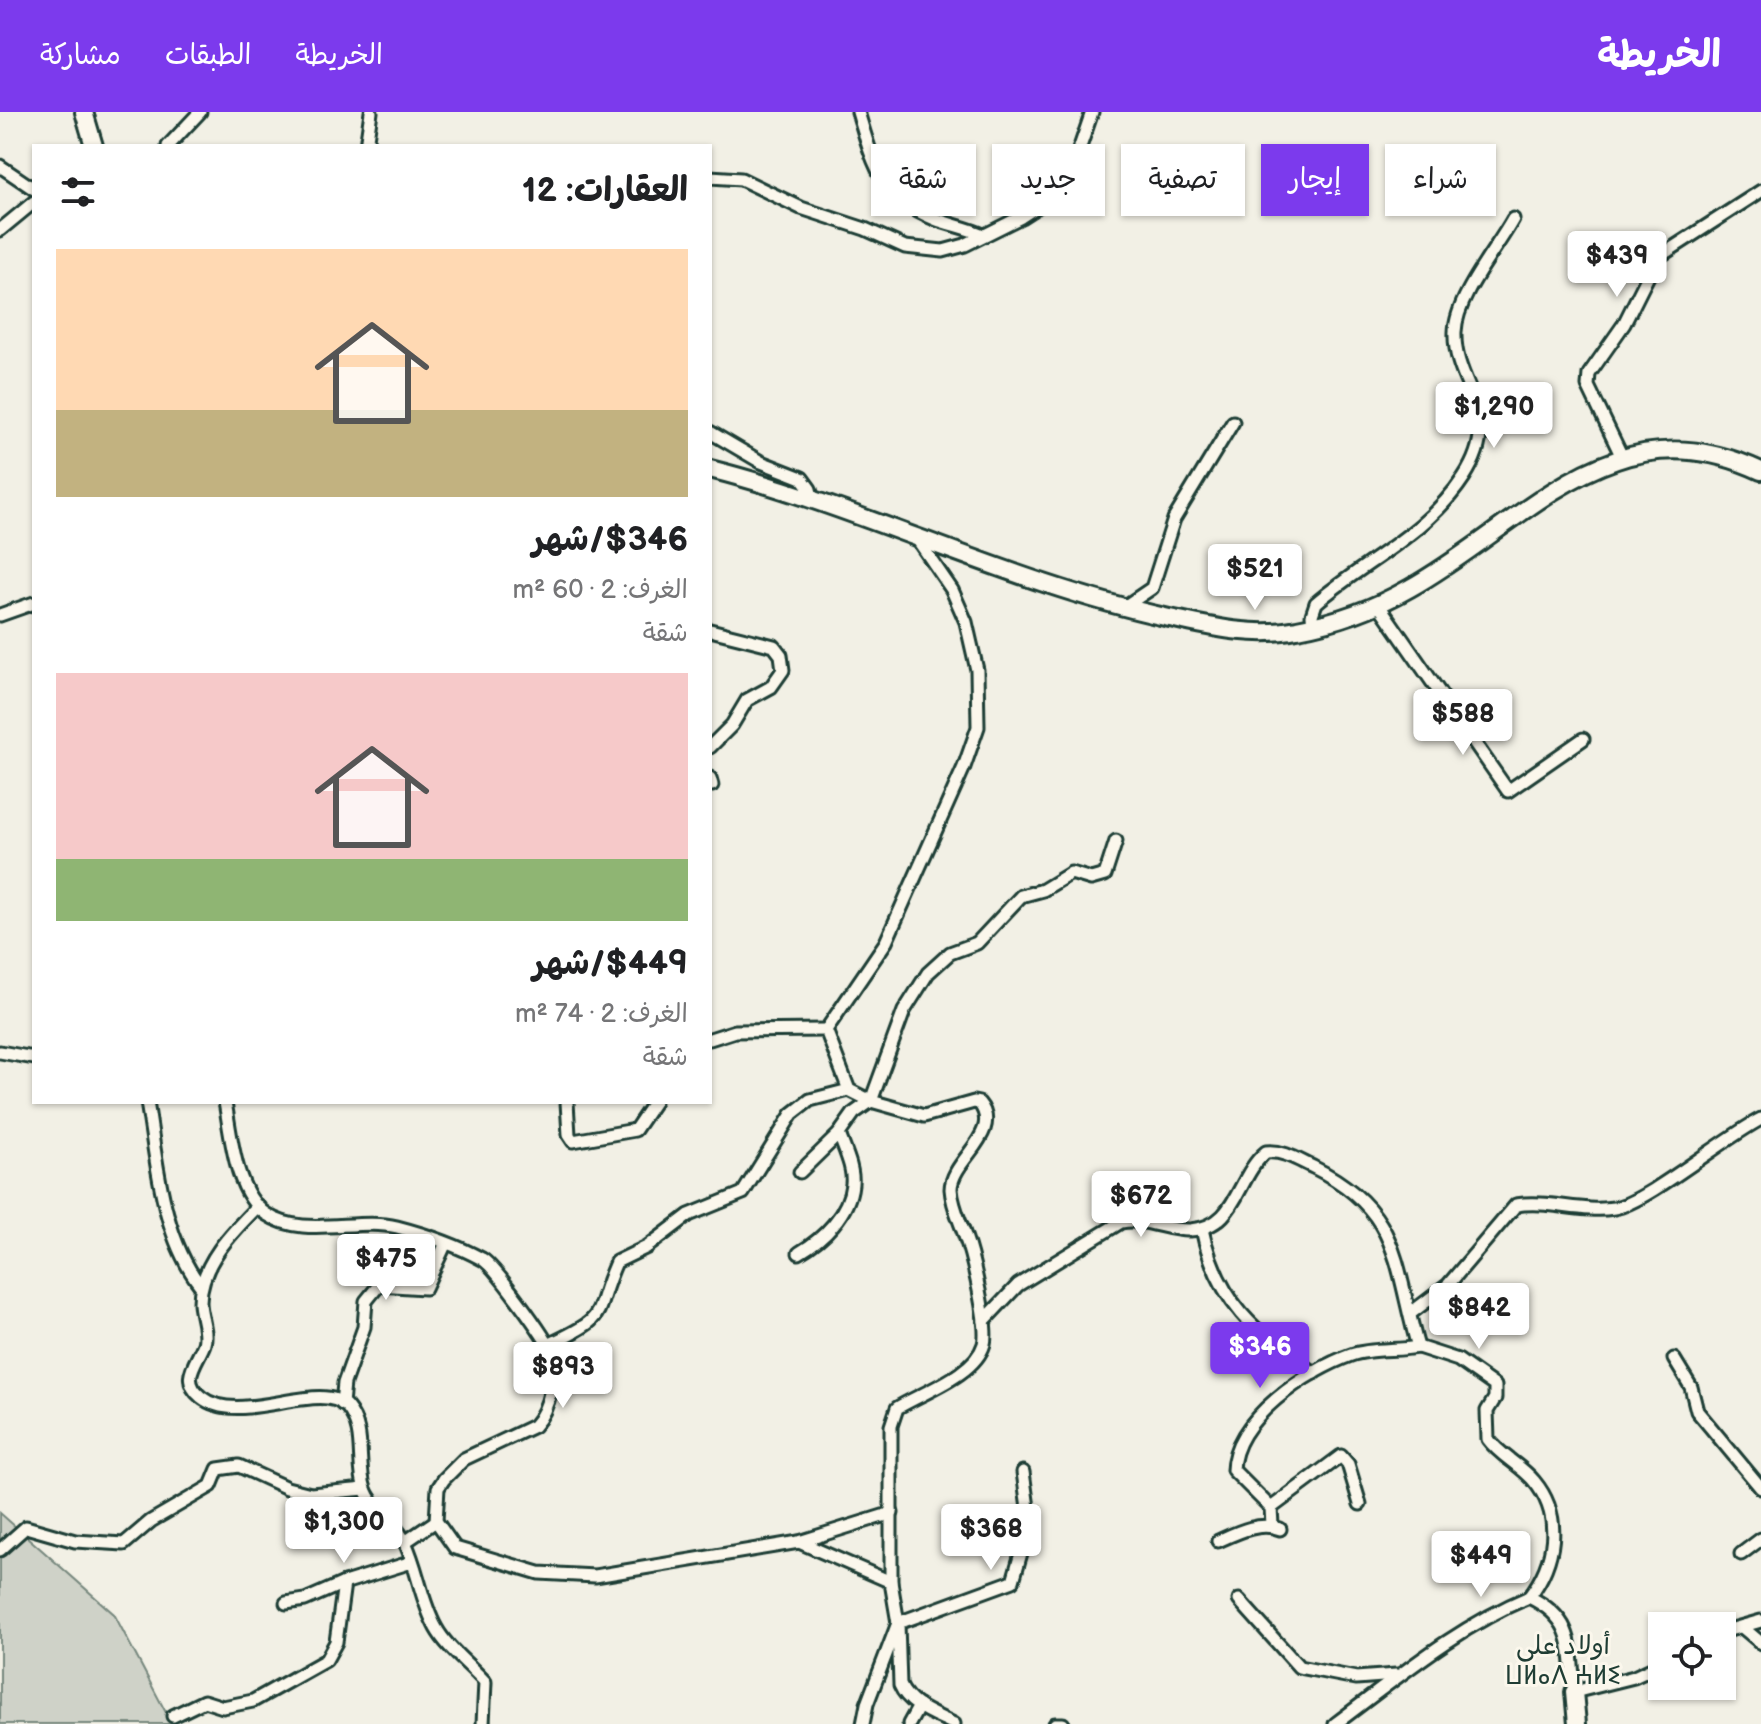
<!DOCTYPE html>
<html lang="ar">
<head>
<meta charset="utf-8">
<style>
	:root { --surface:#fff; --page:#f6f6f6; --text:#202124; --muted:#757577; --accent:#7c3aed }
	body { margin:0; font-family:"Balsamiq Sans","Playpen Sans Arabic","Noto Sans Tifinagh",sans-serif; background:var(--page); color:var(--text); direction:rtl; height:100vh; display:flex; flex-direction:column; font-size:30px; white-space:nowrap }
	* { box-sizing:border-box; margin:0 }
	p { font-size:26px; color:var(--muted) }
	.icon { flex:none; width:44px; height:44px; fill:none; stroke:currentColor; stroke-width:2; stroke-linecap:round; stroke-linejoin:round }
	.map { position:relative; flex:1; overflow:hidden; direction:ltr }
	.panel { position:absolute; left:32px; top:32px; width:680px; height:960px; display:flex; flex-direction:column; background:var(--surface); border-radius:0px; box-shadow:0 2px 6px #0004; direction:rtl }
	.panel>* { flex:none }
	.banner { position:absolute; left:736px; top:32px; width:760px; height:72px; direction:rtl; display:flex; gap:16px }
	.buttons { position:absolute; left:1648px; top:1500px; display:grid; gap:16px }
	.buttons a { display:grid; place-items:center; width:88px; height:88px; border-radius:0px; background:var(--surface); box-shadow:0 2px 6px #0004; font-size:40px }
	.price { position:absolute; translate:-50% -68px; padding:0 18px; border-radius:8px; background:#fff; color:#222; font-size:26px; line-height:52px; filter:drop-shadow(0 2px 4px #0008) }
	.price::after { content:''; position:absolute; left:50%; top:48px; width:24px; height:18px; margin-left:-12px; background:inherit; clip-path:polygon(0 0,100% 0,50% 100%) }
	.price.active { background:var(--accent); color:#fff }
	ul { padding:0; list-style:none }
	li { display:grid; align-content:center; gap:16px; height:424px; padding:0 24px }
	li span { display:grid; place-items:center; height:248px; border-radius:0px; color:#555 }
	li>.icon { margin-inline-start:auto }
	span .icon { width:144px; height:144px; fill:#fffc; stroke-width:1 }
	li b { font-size:34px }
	h2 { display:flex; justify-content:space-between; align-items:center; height:96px; padding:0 24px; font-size:34px }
	.pill { padding:0 28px; border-radius:0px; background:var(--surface); box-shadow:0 2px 6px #0004; font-size:28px; line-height:72px }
	.pill.active { background:var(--accent); color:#fff }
	header { display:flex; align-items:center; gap:48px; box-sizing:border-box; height:112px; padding:0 40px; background:var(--accent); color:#fff }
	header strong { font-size:38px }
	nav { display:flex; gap:44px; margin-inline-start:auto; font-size:28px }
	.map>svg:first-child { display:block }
	.green { fill:#cfd2c8; stroke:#77887e; stroke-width:2 }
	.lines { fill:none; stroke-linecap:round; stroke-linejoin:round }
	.street-casing { stroke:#1f3d34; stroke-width:17 }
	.secondary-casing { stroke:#1f3d34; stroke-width:22 }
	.street { stroke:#fbf7ec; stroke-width:11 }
	.secondary { stroke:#fbf7ec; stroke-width:16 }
	.labels { text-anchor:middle; stroke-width:6; stroke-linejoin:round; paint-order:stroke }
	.quarter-label { font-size:26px; fill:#1f3d34; stroke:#fbf7ec }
</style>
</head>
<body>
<header>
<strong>الخريطة</strong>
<nav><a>الخريطة</a><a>الطبقات</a><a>مشاركة</a></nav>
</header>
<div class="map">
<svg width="1761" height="1612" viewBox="0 0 1761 1612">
	<rect width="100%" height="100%" fill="#f2f0e5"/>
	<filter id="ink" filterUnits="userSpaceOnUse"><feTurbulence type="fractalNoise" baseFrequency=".0125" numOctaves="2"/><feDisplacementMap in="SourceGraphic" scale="16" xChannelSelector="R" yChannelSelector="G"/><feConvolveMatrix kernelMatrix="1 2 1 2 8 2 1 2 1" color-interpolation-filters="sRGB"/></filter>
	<g filter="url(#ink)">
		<path class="green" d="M0 1401 114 1502 172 1612H0Z"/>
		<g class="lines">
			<defs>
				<g id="street">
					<path d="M858 0C873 50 880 86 935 107 951 113 968 116 983 123"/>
					<path d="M168 34 200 0"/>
					<path d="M366 34 371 0"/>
					<path d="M0 54 34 77"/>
					<path d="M710 65 741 67 801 96 865 117 905 135 943 139 965 133 1021 105 1066 76 1092 0"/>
					<path d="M0 118 34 90"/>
					<path d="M710 320 761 350 802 366 810 377 813 389"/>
					<path d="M1622 345 1588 274 1589 262 1624 212 1657 146 1761 79"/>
					<path d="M1378 492 1508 679 1583 627"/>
					<path d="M1124 495 1152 476 1174 407 1233 310"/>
					<path d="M0 503 34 491"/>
					<path d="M1313 514 1312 503 1316 491C1366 448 1427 422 1464 365 1506 300 1453 276 1455 220 1456 185 1496 138 1513 107"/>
					<path d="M710 518 774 534 781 543 783 558 771 575 747 588 732 613 710 635"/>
					<path d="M710 666 712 673"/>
					<path d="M826 918 849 978 871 989 924 1004 974 990 979 991C1004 1021 951 1048 951 1077 952 1094 960 1109 965 1124 972 1143 989 1214 984 1232 975 1263 923 1280 897 1296L891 1314V1470L898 1511 900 1573C909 1594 934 1602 954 1612"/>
					<path d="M826 918 886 830 964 655 978 615 977 558 966 510 952 478 917 427"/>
					<path d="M710 927 735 919 826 918"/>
					<path d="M0 940 34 946"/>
					<path d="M147 990C157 1050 162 1124 200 1173"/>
					<path d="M225 990C231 1023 235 1081 266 1102 303 1127 357 1105 397 1115 424 1122 458 1134 482 1147 494 1153 547 1227 551 1239 557 1261 550 1297 534 1314L464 1347 444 1367 438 1376 436 1409 455 1436 539 1461 595 1464 799 1430 892 1401"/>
					<path d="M567 990 569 1023 573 1029 635 1018 654 990"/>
					<path d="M800 1060 839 1022 854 1001 871 989 904 899 928 861 950 841 977 831 1021 784 1043 778 1071 761 1091 767 1105 763 1116 729"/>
					<path d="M258 1094C233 1119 200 1152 200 1190 200 1203 208 1219 204 1232 197 1251 179 1267 201 1285 239 1316 321 1266 347 1295 367 1319 356 1352 365 1377 372 1397 396 1410 405 1430 418 1458 421 1489 436 1516 447 1536 469 1552 485 1570L483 1612"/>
					<path d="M1202 1117C1217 1189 1255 1222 1314 1261"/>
					<path d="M799 1141C823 1127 849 1102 852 1072 854 1056 844 1037 839 1022"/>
					<path d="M1411 1201 1448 1173 1516 1093C1549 1088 1582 1101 1614 1096 1645 1092 1725 1025 1761 1007"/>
					<path d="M984 1209 1018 1173 1121 1110C1145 1105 1167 1119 1190 1118 1238 1115 1236 1065 1266 1040 1283 1038 1298 1048 1313 1055 1402 1099 1394 1153 1418 1235L1458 1248 1495 1274V1286L1487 1299 1488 1327C1500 1344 1521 1353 1534 1369 1564 1405 1555 1451 1529 1485"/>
					<path d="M548 1233C612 1203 591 1207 616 1150L647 1135 689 1103 743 1081 792 1002 810 988 849 978"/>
					<path d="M1674 1247 1691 1275 1697 1299 1761 1376"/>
					<path d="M342 1292 344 1271 364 1215 366 1189 379 1173 425 1176 445 1133"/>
					<path d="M1271 1396 1341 1344 1348 1352 1360 1392"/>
					<path d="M1272 1413 1271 1396 1233 1358C1234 1306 1309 1258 1351 1243 1372 1236 1397 1239 1418 1235"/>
					<path d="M1218 1429C1238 1420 1260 1409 1280 1417"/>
					<path d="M405 1430 436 1409"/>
					<path d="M799 1430 891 1470"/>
					<path d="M0 1438 26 1415 75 1429 124 1432 151 1409 211 1374 218 1357 239 1354 287 1376 311 1382 365 1377"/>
					<path d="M1741 1442 1761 1427"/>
					<path d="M1239 1488 1299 1555 1356 1566 1396 1563"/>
					<path d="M286 1491 305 1488 344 1471 412 1450"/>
					<path d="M1742 1515 1761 1531"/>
					<path d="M1722 1520 1761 1509"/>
					<path d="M173 1604 204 1589 223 1595 253 1589 326 1548 336 1530 344 1471"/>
					<path d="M863 1612 867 1592 898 1511 1013 1469 1030 1410 1023 1360"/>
					<path d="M909 1612 919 1594"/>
					<path d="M1055 1612H1063"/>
					<path d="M1335 1612C1397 1566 1457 1515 1529 1485 1575 1507 1570 1534 1574 1580L1634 1565 1662 1552"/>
				</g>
				<g id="secondary">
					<path d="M84 0 94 34"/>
					<path d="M710 357C865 396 1009 471 1165 505 1209 514 1252 526 1297 517 1337 510 1375 496 1410 476 1528 410 1612 290 1761 359"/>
					<path d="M1574 1580 1577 1612"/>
				</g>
			</defs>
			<use href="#street" class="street-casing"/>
			<use href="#secondary" class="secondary-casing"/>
			<use href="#street" class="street"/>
			<use href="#secondary" class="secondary"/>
		</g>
	</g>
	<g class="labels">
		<g class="quarter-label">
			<text x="1563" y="1542">أولاد علي<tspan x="1563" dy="30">ⵡⵍⴰⴷ ⵄⵍⵉ</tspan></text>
		</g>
	</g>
</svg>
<div class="buttons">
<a><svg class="icon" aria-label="locate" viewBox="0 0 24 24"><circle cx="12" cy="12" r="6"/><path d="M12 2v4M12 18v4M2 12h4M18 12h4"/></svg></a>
</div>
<b class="price" style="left:1617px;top:187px">$439</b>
<b class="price" style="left:1494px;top:338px">$1,290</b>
<b class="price" style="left:1255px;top:500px">$521</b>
<b class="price" style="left:1463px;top:645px">$588</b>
<b class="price" style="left:1141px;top:1127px">$672</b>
<b class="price" style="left:386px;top:1190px">$475</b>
<b class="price" style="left:1479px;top:1239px">$842</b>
<b class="price active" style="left:1260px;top:1278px">$346</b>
<b class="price" style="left:563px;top:1298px">$893</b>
<b class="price" style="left:344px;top:1453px">$1,300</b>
<b class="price" style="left:991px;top:1460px">$368</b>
<b class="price" style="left:1481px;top:1487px">$449</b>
<div class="banner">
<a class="pill">شراء</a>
<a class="pill active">إيجار</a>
<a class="pill">تصفية</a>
<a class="pill">جديد</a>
<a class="pill">شقة</a>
</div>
<section class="panel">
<h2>العقارات: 12<svg class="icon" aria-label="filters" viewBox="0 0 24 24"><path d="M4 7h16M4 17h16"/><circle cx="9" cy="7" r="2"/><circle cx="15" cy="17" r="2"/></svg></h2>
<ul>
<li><span style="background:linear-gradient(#ffd9b3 65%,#c2b280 0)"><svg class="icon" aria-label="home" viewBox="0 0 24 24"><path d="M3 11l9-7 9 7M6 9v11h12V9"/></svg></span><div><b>$346/شهر</b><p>الغرف: 2 · 60 m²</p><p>شقة</p></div></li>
<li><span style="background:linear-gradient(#f6c9c9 75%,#8fb573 0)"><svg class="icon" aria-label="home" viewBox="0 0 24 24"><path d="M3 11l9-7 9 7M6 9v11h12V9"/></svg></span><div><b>$449/شهر</b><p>الغرف: 2 · 74 m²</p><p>شقة</p></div></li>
</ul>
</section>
</div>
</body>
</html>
